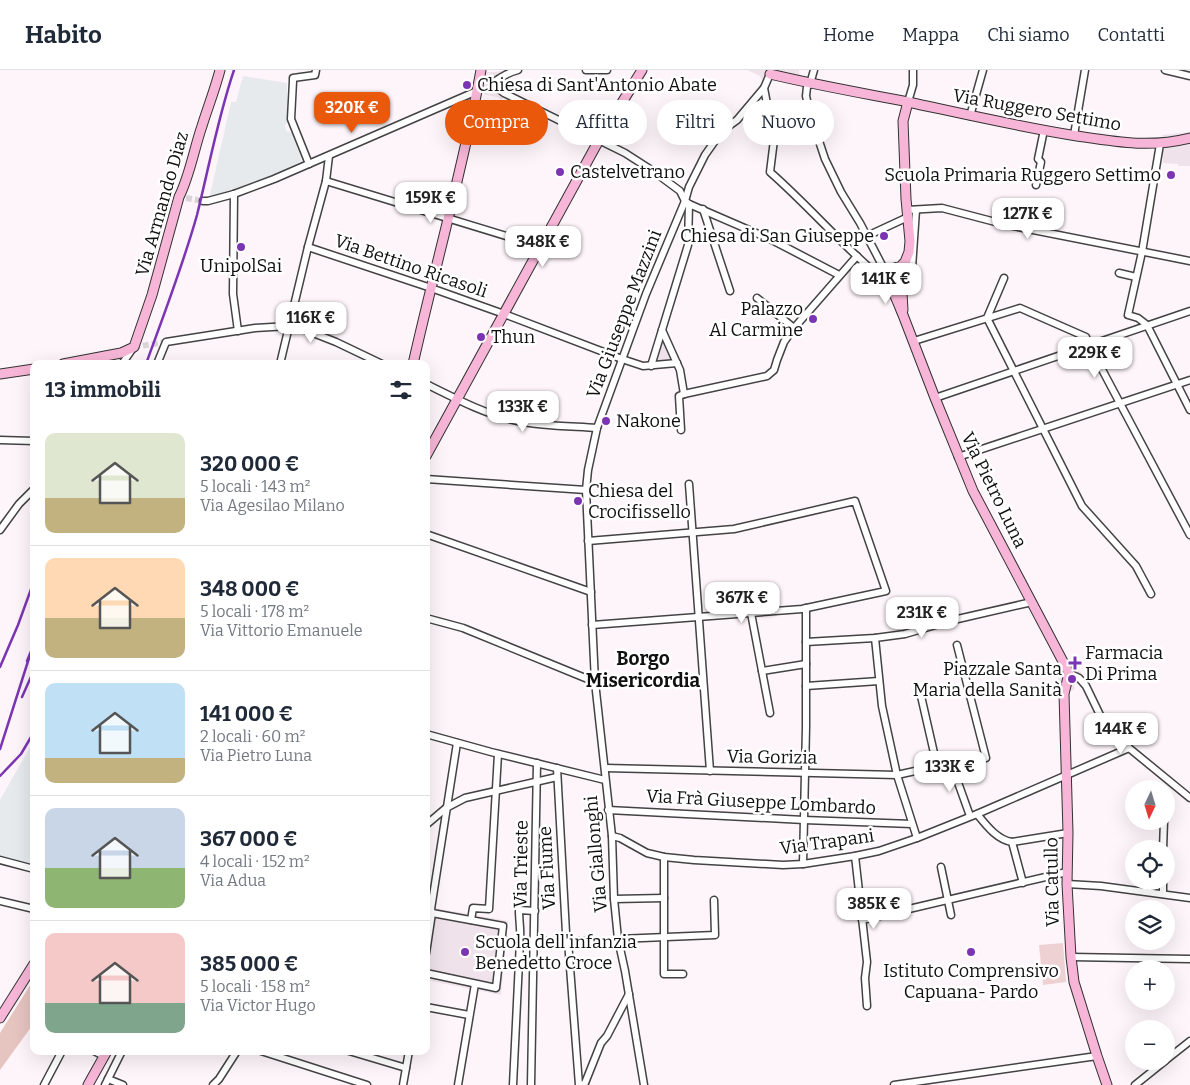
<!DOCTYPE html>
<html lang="it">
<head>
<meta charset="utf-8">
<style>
	:root { --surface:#fff; --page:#f2f2f3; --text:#1f2937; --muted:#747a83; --line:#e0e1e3; --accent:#ea580c }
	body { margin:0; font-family:Bitter,serif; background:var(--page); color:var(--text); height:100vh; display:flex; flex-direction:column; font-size:19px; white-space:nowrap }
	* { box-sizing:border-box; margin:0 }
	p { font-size:16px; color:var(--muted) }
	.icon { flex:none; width:28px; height:28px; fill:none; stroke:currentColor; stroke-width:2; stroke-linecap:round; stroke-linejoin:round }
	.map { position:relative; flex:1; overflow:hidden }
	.side { position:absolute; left:30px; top:290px; width:400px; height:695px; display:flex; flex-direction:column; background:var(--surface); border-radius:10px; box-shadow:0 5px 20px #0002 }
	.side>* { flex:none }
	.banner { position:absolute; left:445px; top:30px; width:475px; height:45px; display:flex; gap:10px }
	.needle { width:32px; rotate:184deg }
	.controls { position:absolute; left:1125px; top:710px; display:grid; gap:10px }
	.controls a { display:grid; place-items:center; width:50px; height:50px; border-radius:50%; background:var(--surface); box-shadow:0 5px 20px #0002; font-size:25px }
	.price { position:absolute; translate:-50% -42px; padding:0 11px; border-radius:10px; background:#fff; color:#222; font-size:16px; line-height:32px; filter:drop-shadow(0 1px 2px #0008) }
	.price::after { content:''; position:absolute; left:50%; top:30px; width:15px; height:11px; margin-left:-8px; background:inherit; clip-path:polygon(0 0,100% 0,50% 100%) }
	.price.selected { background:var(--accent); color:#fff }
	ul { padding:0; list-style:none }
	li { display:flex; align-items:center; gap:15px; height:125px; padding:0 15px }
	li+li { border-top:1px solid var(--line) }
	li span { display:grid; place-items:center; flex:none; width:140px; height:100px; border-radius:10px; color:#555 }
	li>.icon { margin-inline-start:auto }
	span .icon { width:60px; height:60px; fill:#fffc; stroke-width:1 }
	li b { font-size:21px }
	h2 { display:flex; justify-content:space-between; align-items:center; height:60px; padding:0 15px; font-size:21px }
	.tag { padding:0 18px; border-radius:22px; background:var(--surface); box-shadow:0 5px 20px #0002; font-size:18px; line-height:45px }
	.tag.selected { background:var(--accent); color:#fff }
	header { display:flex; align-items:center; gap:30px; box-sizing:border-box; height:70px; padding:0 25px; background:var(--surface); border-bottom:1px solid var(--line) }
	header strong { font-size:24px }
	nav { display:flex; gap:28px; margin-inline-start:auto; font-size:18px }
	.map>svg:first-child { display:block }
	.industrial { fill:#e6eaed }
	.green { fill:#e6c4c0 }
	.pitch { fill:#eed1d3 }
	.plaza { fill:#efe2eb }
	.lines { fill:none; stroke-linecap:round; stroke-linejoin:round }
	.street-tunnel { stroke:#dad3d7; stroke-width:6; stroke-dasharray:6 3; stroke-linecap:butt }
	.street-casing { stroke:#434343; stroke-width:9 }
	.secondary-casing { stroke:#323232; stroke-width:11 }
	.street { stroke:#fff; stroke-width:6 }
	.secondary { stroke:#f7b6d7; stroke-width:9 }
	.rail { stroke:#7b35b3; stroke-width:2.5 }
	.poi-dot { fill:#7b35b3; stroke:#fff; stroke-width:2 }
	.labels { text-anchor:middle; stroke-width:5; stroke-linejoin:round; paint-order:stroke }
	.poi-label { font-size:18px; fill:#101010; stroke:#fff; text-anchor:start }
	.street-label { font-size:18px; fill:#101010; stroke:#fff }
	.neighbourhood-label { font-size:19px; font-weight:bold; fill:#101010; stroke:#fff }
</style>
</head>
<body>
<header>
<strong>Habito</strong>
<nav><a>Home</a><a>Mappa</a><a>Chi siamo</a><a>Contatti</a></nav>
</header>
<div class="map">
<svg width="1190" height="1015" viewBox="0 0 1190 1015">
	<rect width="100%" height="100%" fill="#fef5fa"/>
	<g class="industrial">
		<path d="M243 6 287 13V29L289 51 285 55 286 61 290 62 292 63 303 94 209 129 231 32H236Z"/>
		<path d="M34 670V797L0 786V730Z"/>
	</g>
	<path class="green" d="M34 909V953L0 1000V963Z"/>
	<path class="pitch" d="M1063 873 1066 912 1043 915 1039 875Z"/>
	<g class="plaza">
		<path d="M507 0 508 15 502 30 497 27 481 24 470 28 474 17 477 2H495Z"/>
		<path d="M747 0H799L800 9H772L763 12 760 6Z"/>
		<path d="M1190 62V96H1178V94L1163 93 1162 65Z"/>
		<path d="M662 263 676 292 652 295Z"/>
		<path d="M1072 590 1090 615 1080 617 1078 613 1074 615 1075 619 1064 624 1059 621 1057 595 1063 591Z"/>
		<path d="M429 837 508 851 501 925 426 910V856Z"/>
	</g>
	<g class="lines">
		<g class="street-tunnel">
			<path d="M186 128 203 131"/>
			<path d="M134 277 166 272"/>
		</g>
		<defs>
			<g id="street">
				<path d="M586 0H607"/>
				<path d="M814 0 810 14 807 17 806 26 810 44 825 89 841 122 860 153 884 199V206"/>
				<path d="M1165 0 1190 6"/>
				<path d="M770 4 764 18 774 70 770 102C810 137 844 178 885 211"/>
				<path d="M492 14 504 23 625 83 653 101 680 121 685 131"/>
				<path d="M492 14C500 7 507 3 518 0"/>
				<path d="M908 32 913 15V0"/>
				<path d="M970 46 983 0"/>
				<path d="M1074 65 1085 0"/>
				<path d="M1160 74 1142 182 1128 245 1138 248 1147 255 1190 340"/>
				<path d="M309 94 291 49 293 11V8L315 5 316 0"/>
				<path d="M326 111 542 177"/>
				<path d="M1036 115 1041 92 1038 89 1044 60"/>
				<path d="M234 124 233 224 238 261"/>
				<path d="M203 131H208L234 124 274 109 477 21"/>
				<path d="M685 131 689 134 770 169 839 205"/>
				<path d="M703 139 730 221"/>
				<path d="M907 140 942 138 1003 154 1190 191"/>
				<path d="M867 166 908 147"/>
				<path d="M308 177 431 218 504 244 622 289 643 296 677 293"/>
				<path d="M1119 203 1136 207"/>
				<path d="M1004 208 987 248 1082 436 1136 496 1151 524"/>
				<path d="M899 212 906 209 912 198 916 140"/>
				<path d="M757 228 794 258"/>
				<path d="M662 260 680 300 684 324"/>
				<path d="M914 271 1020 238 1086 267 1089 275 1190 465"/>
				<path d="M122 294 133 278"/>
				<path d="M157 294 166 272 255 258 289 256 303 259 336 272 382 294"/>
				<path d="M280 294 308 177 326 111 329 86"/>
				<path d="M651 296 688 175 689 134"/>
				<path d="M426 314C453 327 480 342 509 349 537 356 568 356 597 358"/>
				<path d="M684 324 767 306 774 300 777 290 784 272 794 258 857 186"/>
				<path d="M935 328 1190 241"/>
				<path d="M681 360 679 326 684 324"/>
				<path d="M0 370 34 371"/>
				<path d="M958 387 1190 310"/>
				<path d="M426 409 586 420"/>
				<path d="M689 414 710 701"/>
				<path d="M0 460 19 434 34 419"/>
				<path d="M426 464 591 522"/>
				<path d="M588 471 734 459 855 431 886 521 802 539 592 555"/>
				<path d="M751 543 770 643"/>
				<path d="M426 548 463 558 595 612"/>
				<path d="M875 568 882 636 897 705 917 768"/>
				<path d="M806 572 875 568 905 564 949 551 1032 532"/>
				<path d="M762 601 806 594"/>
				<path d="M1069 603 1079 608 1086 616 1100 645 1129 678 1190 728"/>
				<path d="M806 616 879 611"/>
				<path d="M921 626 937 696"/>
				<path d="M426 664 491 682 605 710"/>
				<path d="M951 693 970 746"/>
				<path d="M557 698 566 863 568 871 579 1015"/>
				<path d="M605 698 897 705 951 693 986 688 957 575"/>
				<path d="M608 740 804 750 912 754"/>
				<path d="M977 744C986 755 997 770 1012 772L1023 813"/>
				<path d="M426 755 446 738 465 728 557 707"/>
				<path d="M612 766 620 768 647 783 664 787 694 790 783 795 803 794 855 786 879 781 917 768 977 744 1129 678"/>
				<path d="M1012 772 1068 763"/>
				<path d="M1163 779 1164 751"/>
				<path d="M855 786 867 892 865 908 867 936"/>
				<path d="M664 787V904H683"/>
				<path d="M0 790 34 799"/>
				<path d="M803 794 806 657V538"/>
				<path d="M941 797 951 845"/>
				<path d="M1067 814 1101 816 1190 828"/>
				<path d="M1163 824V811"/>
				<path d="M614 829 664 828"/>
				<path d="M0 831 34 839"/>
				<path d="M426 844 432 843 503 856 496 918 426 903"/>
				<path d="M471 850 473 838 489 839 498 684"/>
				<path d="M862 850 1067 802"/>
				<path d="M618 869 715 865 714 830"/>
				<path d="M520 871H589"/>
				<path d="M426 883 432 843 431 839 457 673"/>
				<path d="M1071 887 1190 889"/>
				<path d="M426 937 469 945"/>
				<path d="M94 981 104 986"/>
				<path d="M261 981 367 1015"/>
				<path d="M349 981 406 998"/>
				<path d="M1166 990 1190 971"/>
				<path d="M108 1009 123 1015"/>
				<path d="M44 1015 62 981"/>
				<path d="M105 1015 122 981"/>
				<path d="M213 1015 219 1009 237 981"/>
				<path d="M403 1015 409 981"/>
				<path d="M458 1015 475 914"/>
				<path d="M513 1015 520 871C521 860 519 851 519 840L535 841"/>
				<path d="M531 1015 537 693"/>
				<path d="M582 1015 585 1013 601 973 607 966 629 924"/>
				<path d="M644 1015 625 901 618 869 614 829 612 766 595 612 586 420 588 400 597 358 646 224 685 131 689 117 705 85 717 68 726 58 737 50 764 18"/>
				<path d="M894 1015 1097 986"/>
				<path d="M1135 1015 1165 991"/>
			</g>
			<g id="secondary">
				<path d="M770 4C816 15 862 23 908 32 964 44 1020 57 1077 66 1117 72 1149 78 1190 68"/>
				<path d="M892 199 901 196 905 192 909 182 910 171 906 129 903 51 908 32"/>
				<path d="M901 206 903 240"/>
				<path d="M888 214H896L900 210 901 205 897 200C889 198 883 203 885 211 894 219 898 234 903 245L935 328 973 421 1069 603 1064 624 1068 763 1067 814 1071 887 1074 912 1097 986 1107 1015"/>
				<path d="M63 294 121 283 134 277 152 225 179 127C190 105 194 79 202 56 208 37 215 19 220 0"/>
				<path d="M413 294C435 196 463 99 481 0"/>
				<path d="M0 304 34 299"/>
				<path d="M426 386 599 70 642 0"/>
				<path d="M0 948 34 894"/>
				<path d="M88 1015 107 981"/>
			</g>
		</defs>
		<use href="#street" class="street-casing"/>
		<use href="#secondary" class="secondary-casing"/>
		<use href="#street" class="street"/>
		<use href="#secondary" class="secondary"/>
		<g class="rail">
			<path d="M146 294C164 244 183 195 197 145 209 97 218 47 234 0"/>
			<path d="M27 591 34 574"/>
			<path d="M0 597 18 555 34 511"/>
			<path d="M22 627 34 600"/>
			<path d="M0 679 30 585"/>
			<path d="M0 706 21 684 34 662"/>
		</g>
	</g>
	<g class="poi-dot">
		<circle cx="467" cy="15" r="5"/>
		<circle cx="560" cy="102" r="5"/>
		<circle cx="1171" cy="105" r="5"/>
		<circle cx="884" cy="166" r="5"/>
		<circle cx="241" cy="177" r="5"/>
		<circle cx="813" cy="249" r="5"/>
		<circle cx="481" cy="267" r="5"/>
		<circle cx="606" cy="351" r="5"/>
		<circle cx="578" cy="431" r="5"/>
		<path d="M1072.5 585.5h5v5h5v5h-5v5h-5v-5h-5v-5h5z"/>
		<circle cx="1072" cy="609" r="5"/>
		<circle cx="465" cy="882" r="5"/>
		<circle cx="971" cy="882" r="5"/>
	</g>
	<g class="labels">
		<g class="poi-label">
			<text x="477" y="21">Chiesa di Sant'Antonio Abate</text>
			<text x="570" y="108">Castelvetrano</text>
			<text x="1161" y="111" text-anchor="end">Scuola Primaria Ruggero Settimo</text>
			<text x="874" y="172" text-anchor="end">Chiesa di San Giuseppe</text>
			<text x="241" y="202" text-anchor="middle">UnipolSai</text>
			<text x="803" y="245" text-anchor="end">Palazzo<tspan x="803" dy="21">Al Carmine</tspan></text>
			<text x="491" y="273">Thun</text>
			<text x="616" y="357">Nakone</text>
			<text x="588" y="427">Chiesa del<tspan x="588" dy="21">Crocifissello</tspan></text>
			<text x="1085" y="589">Farmacia<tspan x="1085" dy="21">Di Prima</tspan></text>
			<text x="1062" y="605" text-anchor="end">Piazzale Santa<tspan x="1062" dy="21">Maria della Sanità</tspan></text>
			<text x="475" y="878">Scuola dell'infanzia<tspan x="475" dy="21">Benedetto Croce</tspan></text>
			<text x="971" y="907" text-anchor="middle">Istituto Comprensivo<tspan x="971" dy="21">Capuana- Pardo</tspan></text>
		</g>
		<g class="street-label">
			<text transform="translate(1037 40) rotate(10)" y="6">Via Ruggero Settimo</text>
			<text transform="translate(162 134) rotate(-74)" y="6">Via Armando Diaz</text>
			<text transform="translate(411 196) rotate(19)" y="6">Via Bettino Ricasoli</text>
			<text transform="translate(624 244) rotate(-69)" y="6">Via Giuseppe Mazzini</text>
			<text transform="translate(994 420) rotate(64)" y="6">Via Pietro Luna</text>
			<text transform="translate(772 687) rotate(1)" y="6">Via Gorizia</text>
			<text transform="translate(761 732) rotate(3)" y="6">Via Frà Giuseppe Lombardo</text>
			<text transform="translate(827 772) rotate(-8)" y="6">Via Trapani</text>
			<text transform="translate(596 784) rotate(-95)" y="6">Via Giallonghi</text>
			<text transform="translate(521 794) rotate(-89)" y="6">Via Trieste</text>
			<text transform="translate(547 798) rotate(-93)" y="6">Via Fiume</text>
			<text transform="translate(1052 812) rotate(-91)" y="6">Via Catullo</text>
		</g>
		<g class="neighbourhood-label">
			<text x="643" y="595">Borgo<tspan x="643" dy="22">Misericordia</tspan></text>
		</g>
	</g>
</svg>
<div class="controls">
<a><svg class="needle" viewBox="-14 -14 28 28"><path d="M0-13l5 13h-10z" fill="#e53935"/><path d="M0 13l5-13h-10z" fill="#747a83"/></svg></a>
<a><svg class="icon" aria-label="locate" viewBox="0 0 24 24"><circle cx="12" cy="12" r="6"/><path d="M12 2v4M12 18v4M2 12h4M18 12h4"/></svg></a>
<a><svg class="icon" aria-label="layers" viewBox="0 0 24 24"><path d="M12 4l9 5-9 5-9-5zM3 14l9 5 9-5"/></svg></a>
<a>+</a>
<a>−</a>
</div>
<b class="price selected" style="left:352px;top:64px">320K €</b>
<b class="price" style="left:431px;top:154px">159K €</b>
<b class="price" style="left:1028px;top:170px">127K €</b>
<b class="price" style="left:543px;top:198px">348K €</b>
<b class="price" style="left:886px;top:235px">141K €</b>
<b class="price" style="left:311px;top:274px">116K €</b>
<b class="price" style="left:1095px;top:309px">229K €</b>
<b class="price" style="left:523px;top:363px">133K €</b>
<b class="price" style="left:742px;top:554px">367K €</b>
<b class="price" style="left:922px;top:569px">231K €</b>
<b class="price" style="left:1121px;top:685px">144K €</b>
<b class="price" style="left:950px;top:723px">133K €</b>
<b class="price" style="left:874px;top:860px">385K €</b>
<div class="banner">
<a class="tag selected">Compra</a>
<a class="tag">Affitta</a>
<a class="tag">Filtri</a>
<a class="tag">Nuovo</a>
</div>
<section class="side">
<h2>13 immobili<svg class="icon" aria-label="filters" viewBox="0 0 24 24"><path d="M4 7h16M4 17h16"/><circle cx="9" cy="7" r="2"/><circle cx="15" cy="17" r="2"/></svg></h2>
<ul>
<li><span style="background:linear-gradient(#dfe7d0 65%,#c2b280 0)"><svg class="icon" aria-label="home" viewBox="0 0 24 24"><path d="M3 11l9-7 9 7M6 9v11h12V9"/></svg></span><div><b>320 000 €</b><p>5 locali · 143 m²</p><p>Via Agesilao Milano</p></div></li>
<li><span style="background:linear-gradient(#ffd9b3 60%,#c2b280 0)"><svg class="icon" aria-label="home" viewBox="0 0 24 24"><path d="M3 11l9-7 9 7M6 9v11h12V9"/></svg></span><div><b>348 000 €</b><p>5 locali · 178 m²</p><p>Via Vittorio Emanuele</p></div></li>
<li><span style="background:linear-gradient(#bfe0f5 75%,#c2b280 0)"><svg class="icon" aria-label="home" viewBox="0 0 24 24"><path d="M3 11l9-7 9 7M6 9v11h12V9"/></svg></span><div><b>141 000 €</b><p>2 locali · 60 m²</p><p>Via Pietro Luna</p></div></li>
<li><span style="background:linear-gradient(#c9d6e8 60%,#8fb573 0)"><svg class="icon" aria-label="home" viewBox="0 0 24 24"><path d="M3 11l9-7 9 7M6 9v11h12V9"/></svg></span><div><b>367 000 €</b><p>4 locali · 152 m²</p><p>Via Adua</p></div></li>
<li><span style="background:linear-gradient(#f6c9c9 70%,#7fa58c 0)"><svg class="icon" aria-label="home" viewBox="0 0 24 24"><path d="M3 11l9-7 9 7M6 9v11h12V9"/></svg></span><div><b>385 000 €</b><p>5 locali · 158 m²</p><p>Via Victor Hugo</p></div></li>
</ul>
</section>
</div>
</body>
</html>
